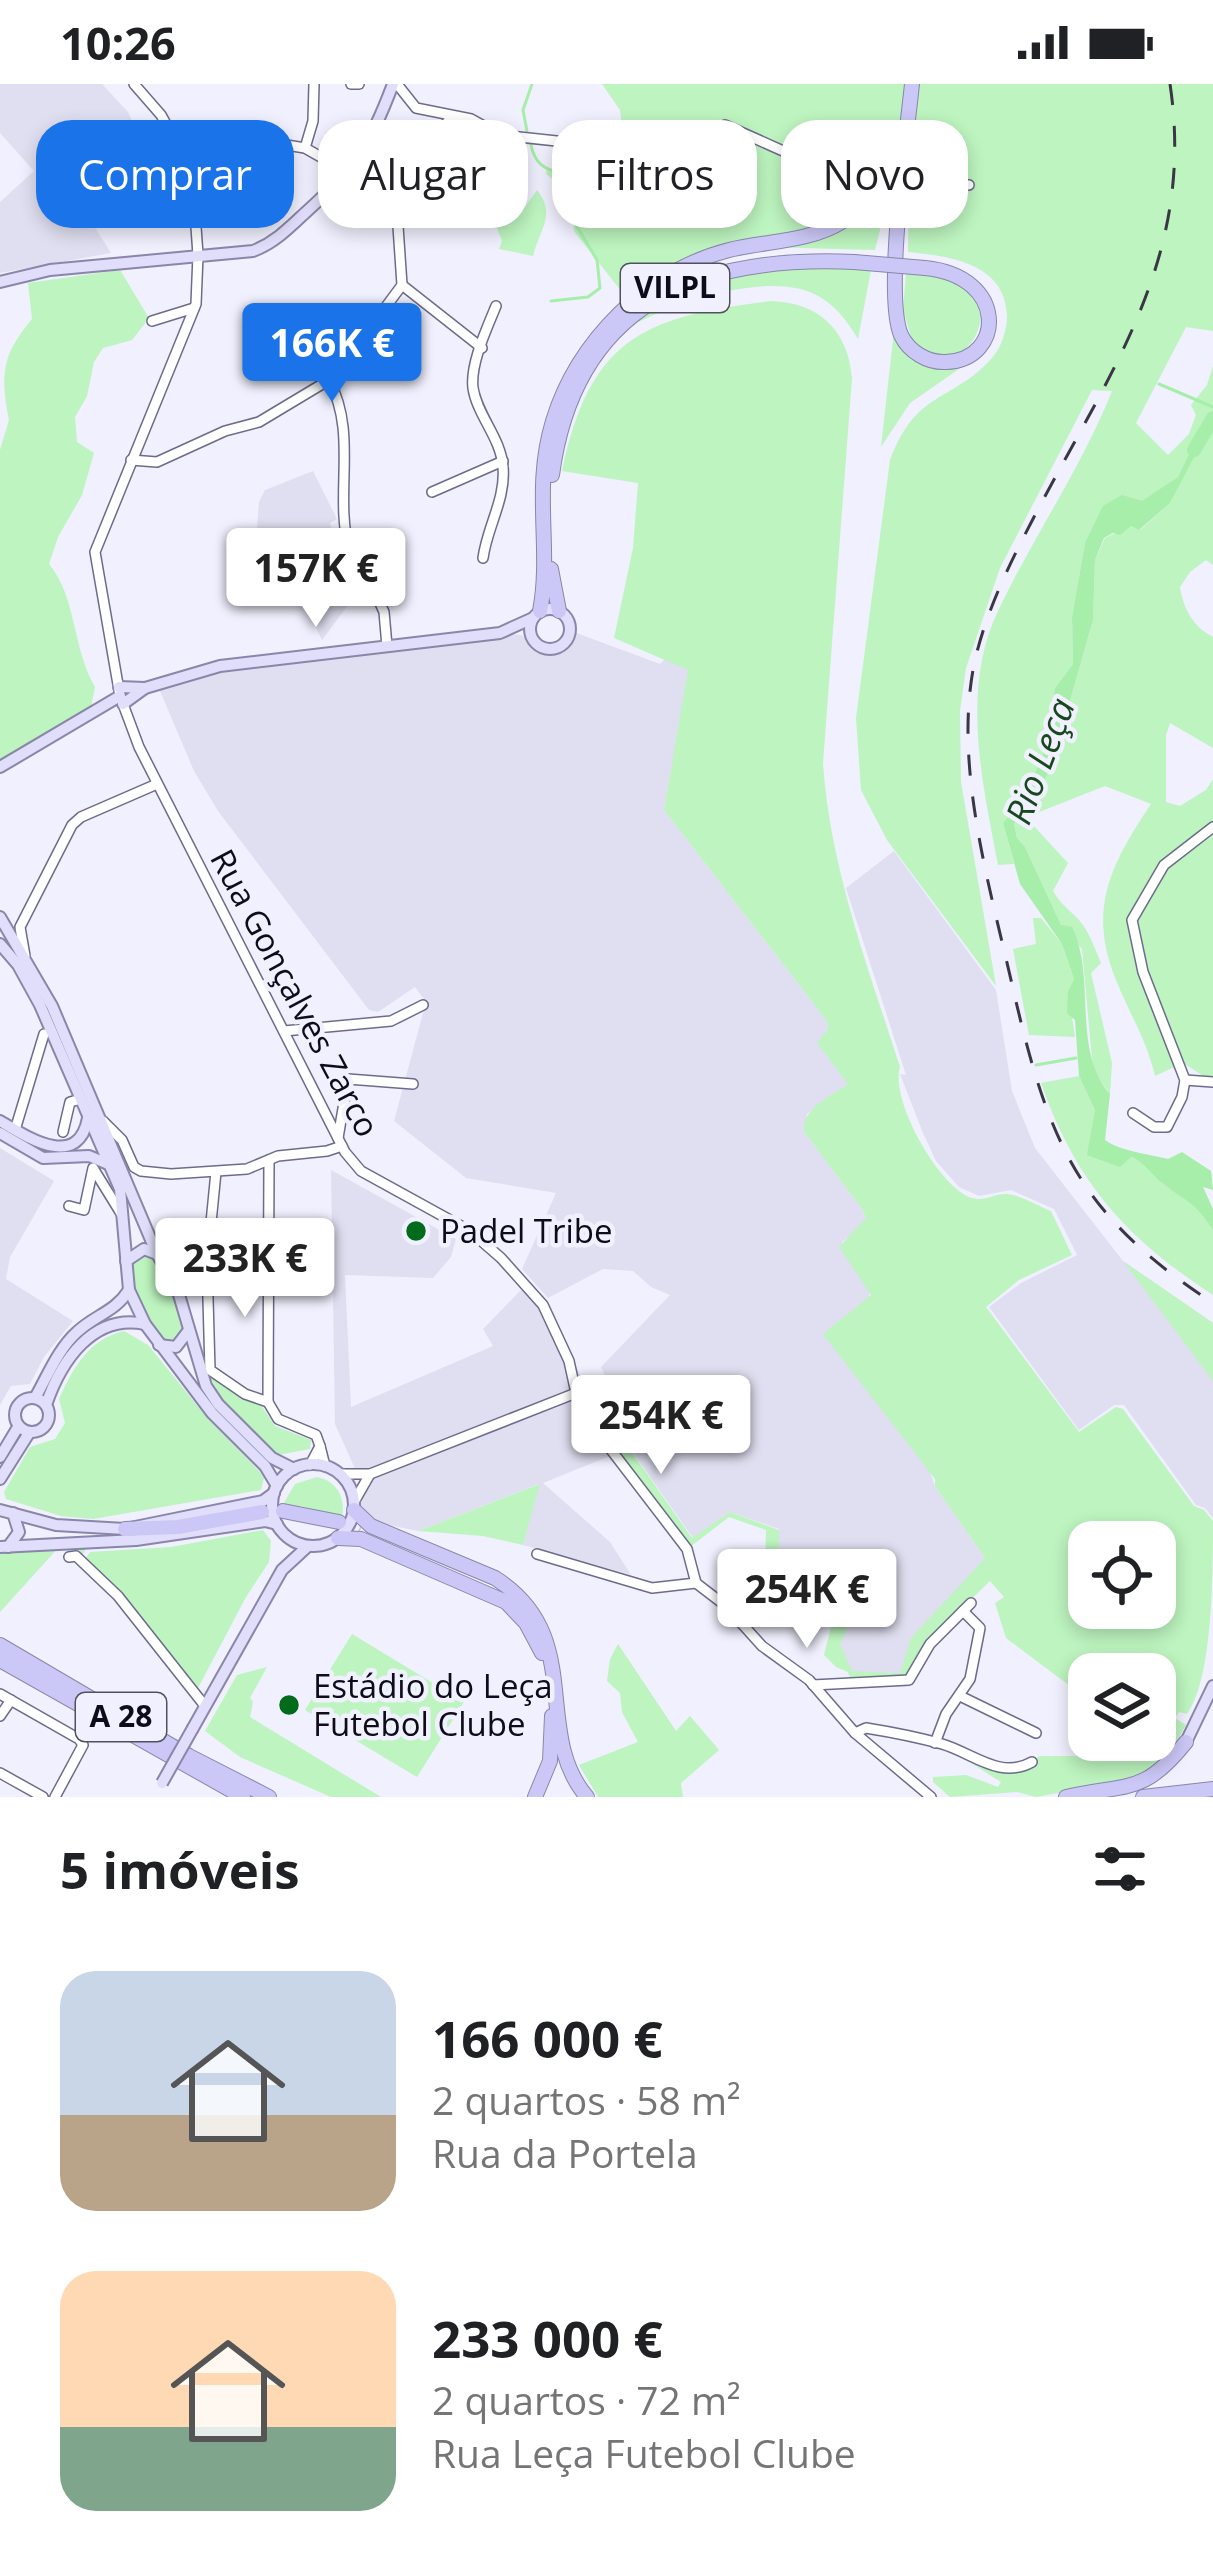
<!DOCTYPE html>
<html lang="pt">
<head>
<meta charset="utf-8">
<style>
	:root { --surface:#fff; --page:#f2f2f2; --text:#202124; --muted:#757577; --accent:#1a73e8 }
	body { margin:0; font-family:"Open Sans",sans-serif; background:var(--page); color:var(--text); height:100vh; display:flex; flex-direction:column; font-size:45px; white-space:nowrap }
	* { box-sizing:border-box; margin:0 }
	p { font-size:39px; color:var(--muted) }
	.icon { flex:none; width:66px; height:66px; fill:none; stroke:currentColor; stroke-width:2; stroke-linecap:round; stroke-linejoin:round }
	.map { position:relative; height:1713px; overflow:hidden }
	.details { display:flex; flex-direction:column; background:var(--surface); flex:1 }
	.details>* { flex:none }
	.banner { position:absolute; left:36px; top:36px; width:1143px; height:108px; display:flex; gap:24px }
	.controls { position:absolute; left:1068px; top:1437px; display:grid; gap:24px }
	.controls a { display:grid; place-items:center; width:108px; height:108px; border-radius:24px; background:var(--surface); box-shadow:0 6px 18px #0003; font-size:60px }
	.price { position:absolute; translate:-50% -102px; padding:0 27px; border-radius:12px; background:#fff; color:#222; font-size:39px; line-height:78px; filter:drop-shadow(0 3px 6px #0008) }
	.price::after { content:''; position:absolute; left:50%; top:72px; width:36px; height:27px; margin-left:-18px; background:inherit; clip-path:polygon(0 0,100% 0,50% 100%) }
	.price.current { background:var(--accent); color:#fff }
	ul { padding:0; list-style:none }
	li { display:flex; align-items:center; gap:36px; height:300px; padding:0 60px }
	li span { display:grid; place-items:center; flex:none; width:336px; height:240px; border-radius:36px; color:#555 }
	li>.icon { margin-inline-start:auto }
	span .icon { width:144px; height:144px; fill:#fffc; stroke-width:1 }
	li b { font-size:51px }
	h2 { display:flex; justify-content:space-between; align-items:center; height:144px; padding:0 60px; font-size:51px }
	.tag { padding:0 42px; border-radius:36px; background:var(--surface); box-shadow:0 6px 18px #0003; font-size:42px; line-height:108px }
	.tag.current { background:var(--accent); color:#fff }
	.status { display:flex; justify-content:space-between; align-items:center; height:84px; padding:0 60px; background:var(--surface); direction:ltr }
	.status svg { height:33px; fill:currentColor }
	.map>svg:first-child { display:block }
	.built { fill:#e0dff1 }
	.green { fill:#bdf4bf; fill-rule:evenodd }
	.water { fill:#a6eea9 }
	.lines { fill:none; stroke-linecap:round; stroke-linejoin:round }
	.stream { stroke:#a6eea9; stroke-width:3 }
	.river { stroke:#a6eea9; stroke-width:14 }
	.highway-tunnel { stroke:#cecedc; stroke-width:14; stroke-dasharray:14 7; stroke-linecap:butt }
	.minor-casing { stroke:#6d6b8b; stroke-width:12 }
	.major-casing { stroke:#8986a9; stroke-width:14 }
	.highway-casing { stroke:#8986a9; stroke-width:16 }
	.minor { stroke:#fff; stroke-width:9 }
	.major { stroke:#e0defa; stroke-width:10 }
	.highway { stroke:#cbc8f7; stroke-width:14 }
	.rail { stroke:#393744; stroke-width:3; stroke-dasharray:21 21; stroke-linecap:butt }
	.minor-bridge-casing { stroke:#6d6b8b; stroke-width:12; stroke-linecap:butt }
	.major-bridge-casing { stroke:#8986a9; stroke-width:14; stroke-linecap:butt }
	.highway-bridge-casing { stroke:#8986a9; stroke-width:16; stroke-linecap:butt }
	.minor-bridge { stroke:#fff; stroke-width:9 }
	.major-bridge { stroke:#e0defa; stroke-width:10 }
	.highway-bridge { stroke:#cbc8f7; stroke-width:14 }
	.poi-dot { fill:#006c1b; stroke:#f0f0fe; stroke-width:4.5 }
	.labels { text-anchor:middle; stroke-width:9; stroke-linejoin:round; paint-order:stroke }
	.shield { fill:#f0f0fe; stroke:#52505d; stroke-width:3 }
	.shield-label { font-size:30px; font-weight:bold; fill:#0e0c18 }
	.street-label { font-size:33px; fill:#0e0c18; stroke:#f0f0fe }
	.poi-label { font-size:33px; fill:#0e0c18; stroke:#f0f0fe; text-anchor:start }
	.water-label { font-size:36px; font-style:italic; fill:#18481d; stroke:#f0f0fe }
</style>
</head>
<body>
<div class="status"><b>10:26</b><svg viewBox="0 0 49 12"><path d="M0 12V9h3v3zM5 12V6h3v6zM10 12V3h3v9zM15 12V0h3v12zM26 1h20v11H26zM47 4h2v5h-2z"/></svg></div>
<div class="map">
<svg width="1213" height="1713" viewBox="0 0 1213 1713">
	<rect width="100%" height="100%" fill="#f0f0fe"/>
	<g class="built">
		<path d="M0 0H102L128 28 153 85 123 109 94 142 111 169 0 189V118L34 87 0 49Z"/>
		<path d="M313 387 337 435 330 439 345 496 356 503 357 509 322 556 293 497 278 499 257 443 259 418 265 406Z"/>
		<path d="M571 547 660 580 665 575 689 586 664 726 827 937 828 945 818 959 848 1000 807 1030 804 1048 862 1125 866 1134 861 1143 842 1158 870 1207 869 1214 935 1402 985 1474 900 1589 852 1588 839 1560 827 1490 779 1498V1445L730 1428 693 1454 602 1325 598 1308 610 1302 601 1283 670 1211 651 1203 633 1187 603 1185 548 1214 522 1185 556 1109 466 1094 394 1037 426 918 415 903 378 928 369 926 218 727 194 687 160 607 203 594 220 582 500 549 521 551 551 566 564 560Z"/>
		<path d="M894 767 996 906 1012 1007 1035 1064 1123 1177 1213 1239V1434L1205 1424 1196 1421 1124 1321H1114L1079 1346 989 1223 1021 1199 1077 1171 1054 1125 1011 1106 979 1112 959 1103 936 1077 923 1049 900 990 906 991 846 804Z"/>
		<path d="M0 1064 54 1097 10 1173 6 1195 73 1237 44 1273 30 1300 11 1302 0 1321Z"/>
		<path d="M331 1086 456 1155 451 1173 433 1194 345 1191 351 1323 493 1262 483 1245 521 1206 546 1217 582 1295 576 1309 615 1370 543 1399 610 1458 631 1491 523 1461 539 1400 418 1447 368 1437 361 1427 360 1415 364 1405 335 1340Z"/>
	</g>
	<g class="green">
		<path d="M602 0H1213V247L1186 243 1136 339 1168 371 1189 350 1196 331 1191 321 1207 301 1213 282V481L1206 476 1190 488 1180 503C1183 524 1193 543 1213 553V664L1170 639 1166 651V718L1180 722 1206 706 1213 695V998L1183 979 1155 992C1147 956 1129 929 1116 896 1087 825 1111 780 1151 720L1105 702 1034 730 1030 738 1068 779 1053 807C1060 819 1065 822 1074 831 1088 843 1094 863 1101 879L1091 889 1112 979 1110 1010 1093 986 1082 865 1061 841 1025 763 1017 754 1014 740 1039 709 1052 680 1093 536 1095 476 1105 454 1131 442 1140 446 1170 419 1202 356 1198 352 1178 393 1085 459 1072 533 1073 580 1055 604 1042 674 1020 719 1003 739 1014 780 998 781C983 701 960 606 998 527 1033 453 1082 383 1112 307L1092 306 1000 484 966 584 960 627 961 698 996 902 887 756 861 706 856 634 890 376C917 305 950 320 992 274 1002 263 1007 245 1007 231 1005 179 949 172 908 168L909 91 881 88C838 157 767 145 699 171 672 181 648 197 625 212L574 147 568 96H554L546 90 547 83 576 94 581 92 595 68H625L620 26Z"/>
		<path d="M892 98 875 166 765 163 819 152Z"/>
		<path d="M537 106C557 131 539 146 533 172L499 165 502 157 497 144 525 123Z"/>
		<path d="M763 183 871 186 858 255C848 238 837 223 820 213 771 183 667 221 621 247L673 209Z"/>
		<path d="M120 186 149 234 132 256 103 264 94 278 87 312 75 333 77 358 94 369 82 411 58 453 49 480C77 514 72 564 95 603L91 623 79 634 0 676V366L9 336C0 290 2 271 32 235L28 199Z"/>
		<path d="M906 190C940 192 972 195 981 233 977 259 964 272 938 273L913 259 903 226Z"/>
		<path d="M772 217C820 219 848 247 852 294L823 679C830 784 868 883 900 983 890 1016 937 1099 969 1113 984 1119 992 1110 1006 1110 1021 1111 1038 1122 1051 1127L1072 1171 1019 1196 986 1223 1079 1348 1116 1323 1123 1325 1194 1422 1204 1426 1213 1437C1213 1488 1213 1595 1187 1630L1179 1628 1175 1634 1186 1641 1170 1669 1140 1694 1036 1713 1017 1708 950 1713 933 1698V1693L966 1691 998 1703 1001 1698 971 1679 974 1674 1023 1683 1040 1672H1077L1089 1653 1155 1656V1590H1089V1631L1074 1605 1006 1554 995 1519 1004 1513 990 1497 928 1557 907 1592 851 1598 848 1588 836 1583 824 1571 832 1539 819 1503 764 1516 766 1446 729 1433 690 1463 604 1351 589 1316 599 1311 602 1326 692 1454 730 1428 779 1446V1497L827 1490 857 1523 840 1560 852 1587 900 1589 911 1554 985 1474 935 1402V1395L823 1250 871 1211 839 1163 866 1134 862 1125 804 1048C801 1025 831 1012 848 1000L817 959 828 945 827 937 664 726 688 586 614 554 633 464 638 399 562 387C590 254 644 232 772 217ZM1089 1458H1155V1524H1089Z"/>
		<path d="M894 247C908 280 936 291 969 278L910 319 881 363Z"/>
		<path d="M1033 834H1041L1062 860 1074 895 1068 907 1075 953 1029 951 1013 865 1036 860Z"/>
		<path d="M1079 992 1095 1026 1088 1071 1130 1073 1148 1081 1163 1100 1193 1117 1213 1146V1211C1126 1154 1076 1099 1041 999Z"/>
		<path d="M140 1171 151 1172C166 1192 191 1233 178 1256L165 1258C146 1241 127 1204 132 1177Z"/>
		<path d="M1123 1177 1213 1239V1297Z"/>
		<path d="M124 1247 148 1261 209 1336 260 1388 264 1394 261 1406 93 1435 61 1432 6 1415 4 1408 30 1363 55 1355 65 1339 59 1315C73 1284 89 1255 124 1247Z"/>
		<path d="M208 1290 261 1321 275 1342 311 1356 310 1365 278 1371 224 1318Z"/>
		<path d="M317 1393C337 1397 346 1414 342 1434L301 1422H282L295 1400Z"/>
		<path d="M540 1400 523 1461 483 1452 418 1447Z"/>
		<path d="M263 1446 271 1457 269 1478 246 1513 198 1604 118 1505 86 1474 90 1468 171 1463Z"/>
		<path d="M89 1461 82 1471 59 1463 0 1528V1468Z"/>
		<path d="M352 1550 464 1618 417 1693 305 1626Z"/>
		<path d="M618 1560 676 1647 690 1632 719 1666 681 1699 683 1713H598L579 1681 638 1658 622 1628 620 1609 607 1597 610 1575Z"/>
		<path d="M267 1583 250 1614 253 1618 250 1633 381 1713H331L240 1673 205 1647 237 1591Z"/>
	</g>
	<path class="water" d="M1198 351 1203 356 1170 419 1139 446 1131 442 1120 451 1113 449 1104 454 1095 476 1093 536 1052 680 1039 709 1014 740 1017 754 1025 763 1061 841 1072 843C1097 894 1071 966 1110 1010L1105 1056C1120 1067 1148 1070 1168 1075L1182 1068 1211 1087 1213 1106 1203 1103 1213 1125V1146C1192 1114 1188 1120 1161 1098 1149 1088 1147 1080 1131 1073L1120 1083 1087 1071 1095 1026 1079 992 1075 936 1067 929 1068 907 1074 895 1062 860 1020 800 1003 739 1020 719 1042 674 1055 604 1073 580 1072 533 1085 459 1103 422 1122 411 1142 417 1178 393Z"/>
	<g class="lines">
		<g class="stream">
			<path d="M527 47 523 26 532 0"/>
			<path d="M531 61C536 85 549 85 570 94L576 108 573 136 597 176 600 204 588 213 551 217"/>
			<path d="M1159 300 1213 323"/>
			<path d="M1036 981 1076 974"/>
		</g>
		<path class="river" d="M1194 366 1213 334"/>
		<path class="highway-tunnel" d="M339 1438 360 1447"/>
		<defs>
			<g id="minor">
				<path d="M134 0 161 31 188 80 193 101 198 171 196 220 95 468 120 612 139 663 345 1068 361 1087 470 1147 501 1174 543 1221 569 1277 576 1309 602 1354 687 1465 696 1499 726 1522 762 1562 809 1596 855 1649 931 1713"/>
				<path d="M351 0H359"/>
				<path d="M397 0 416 24 471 35 500 51 566 58 613 70 630 67 657 54 687 59 702 56 725 41 801 75 874 92"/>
				<path d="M305 64 313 37 314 0"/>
				<path d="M376 92 399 90 452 33"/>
				<path d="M921 98 969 101"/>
				<path d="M193 101 251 93 268 58 305 64 349 89"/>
				<path d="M402 201 482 264"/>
				<path d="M152 237 194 224"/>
				<path d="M329 296C358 350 334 409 349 466"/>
				<path d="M131 376 157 378 225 347 259 338 334 293 402 201 396 113 389 102 357 79"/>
				<path d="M432 408 503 377"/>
				<path d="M353 459 359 462 366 489 361 495 355 491 349 466Z"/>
				<path d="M483 474C487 443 506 415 503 383 501 354 477 331 473 304 470 280 487 244 496 222"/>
				<path d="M366 488 384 528 387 562"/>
				<path d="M25 872 20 843 72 741 81 733 157 700"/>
				<path d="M284 947 391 937 423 921"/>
				<path d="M1185 996 1213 998"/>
				<path d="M1133 1029 1154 1043H1167L1182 1013 1185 996 1143 888 1132 836 1164 781 1213 743"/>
				<path d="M103 1037 122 1056 134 1083 141 1087 171 1090 247 1085 278 1072 327 1067 342 1062"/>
				<path d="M15 1046 44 950"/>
				<path d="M63 1048 70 1018 81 1015"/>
				<path d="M338 1054 348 995 413 1000"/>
				<path d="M269 1076 268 1318 278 1335 316 1351 320 1362"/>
				<path d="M216 1088 207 1179 210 1286 245 1310 268 1318"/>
				<path d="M69 1122 84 1126 93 1084 122 1131"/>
				<path d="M310 1381 320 1362 325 1382"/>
				<path d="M339 1390H370L576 1309"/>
				<path d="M354 1418 370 1390"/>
				<path d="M537 1470 652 1504 696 1499"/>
				<path d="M69 1473 76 1472 118 1512 205 1622"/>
				<path d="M813 1601 909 1596 930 1560 971 1519"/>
				<path d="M0 1610 79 1655 83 1661 55 1713"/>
				<path d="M960 1612 1036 1649"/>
				<path d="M0 1632 11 1616"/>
				<path d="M855 1649 866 1644C891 1648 917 1653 942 1660 973 1669 1000 1696 1032 1678"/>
				<path d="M935 1659 946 1630 970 1595 980 1544 963 1527"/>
				<path d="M0 1689 43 1713"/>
			</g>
			<g id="major">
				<path d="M0 198 50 186 253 167C274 159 288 145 305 129 355 84 369 64 393 0"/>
				<circle cx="550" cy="545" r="20"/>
				<path d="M119 603 145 604"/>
				<path d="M123 620 145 604 220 582 500 549 533 534"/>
				<path d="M0 683 120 612"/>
				<path d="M0 833 52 922 157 1170 177 1204 206 1302 218 1320 272 1374 294 1385"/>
				<path d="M0 860 18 881 40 921 120 1105 129 1206 145 1240 212 1329 265 1382 277 1402"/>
				<path d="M0 1037C27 1053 78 1087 88 1034"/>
				<path d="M0 1049 43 1074 89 1072 108 1080"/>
				<path d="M126 1177 144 1165 157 1170"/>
				<path d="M159 1261 176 1263 189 1246"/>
				<circle cx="32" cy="1331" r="17"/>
				<path d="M35 1314C47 1293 58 1265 77 1248 95 1231 115 1228 129 1206"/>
				<path d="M46 1321C61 1277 93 1229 145 1240"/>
				<path d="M0 1373 18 1343"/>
				<circle cx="313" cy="1421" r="41"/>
				<path d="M0 1395 29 1349"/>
				<path d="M0 1426 56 1441 125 1445 263 1417 274 1409"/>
				<path d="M0 1463 136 1456 265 1437 277 1440"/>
				<path d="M8 1463 19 1448 13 1429"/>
				<path d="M193 1644 282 1486 308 1462"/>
				<path d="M1186 1658 1213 1602"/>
			</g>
			<g id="highway">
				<path d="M912 0C907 50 884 211 901 251 909 268 928 279 946 278 1005 276 1008 192 925 184"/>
				<path d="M552 391C575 219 698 171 854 178"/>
				<path d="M551 485 559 527"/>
				<path d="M540 527C552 464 532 405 553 337 577 258 647 187 729 166 766 157 810 158 843 137 869 120 887 94 905 70"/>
				<path d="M354 1426 371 1442 495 1494C587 1552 531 1648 587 1713"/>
				<path d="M283 1427 339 1438"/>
				<path d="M125 1445 178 1443 262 1428"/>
				<path d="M338 1454 361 1455 506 1518 526 1539 542 1569"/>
				<path d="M0 1561 189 1672 269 1713"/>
				<path d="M0 1576 243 1713"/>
				<path d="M535 1713 550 1677 552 1632"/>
				<path d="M1066 1713C1127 1699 1143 1712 1186 1658"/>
				<path d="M1143 1713 1213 1705"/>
			</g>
		</defs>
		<use href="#minor" class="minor-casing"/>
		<use href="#major" class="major-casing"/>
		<use href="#highway" class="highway-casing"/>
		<use href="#minor" class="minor"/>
		<use href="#major" class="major"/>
		<use href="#highway" class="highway"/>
		<path class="rail" d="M1170 0C1196 173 1110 287 1034 433 1010 479 987 525 975 576 952 681 991 806 1014 909 1049 1060 1080 1132 1213 1219"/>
		<defs>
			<path id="minor-bridge" d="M874 92 921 98"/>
			<path id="major-bridge" d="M162 1699 193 1644"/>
			<path id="highway-bridge" d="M854 178 925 184"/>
		</defs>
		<use href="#minor-bridge" class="minor-bridge-casing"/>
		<use href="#major-bridge" class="major-bridge-casing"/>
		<use href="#highway-bridge" class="highway-bridge-casing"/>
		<use href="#minor-bridge" class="minor-bridge"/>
		<use href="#major-bridge" class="major-bridge"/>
		<use href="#highway-bridge" class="highway-bridge"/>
	</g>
	<g class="poi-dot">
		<circle cx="416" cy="1147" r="12"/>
		<circle cx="289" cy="1621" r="12"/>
	</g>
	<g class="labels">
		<g class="shield">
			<rect x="621" y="180" width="108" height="48" rx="9"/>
			<rect x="76" y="1609" width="90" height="48" rx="9"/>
		</g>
		<g class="shield-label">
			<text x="675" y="214">VILPL</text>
			<text x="121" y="1643">A 28</text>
		</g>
		<g class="street-label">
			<text transform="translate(295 909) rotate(62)" y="12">Rua Gonçalves Zarco</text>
		</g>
		<g class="poi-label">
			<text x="440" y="1159">Padel Tribe</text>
			<text x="313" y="1614">Estádio do Leça<tspan x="313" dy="38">Futebol Clube</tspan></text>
		</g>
		<g class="water-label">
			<text transform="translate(1040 677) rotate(-69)" y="13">Rio Leça</text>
		</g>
	</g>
</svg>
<div class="controls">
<a><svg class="icon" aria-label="locate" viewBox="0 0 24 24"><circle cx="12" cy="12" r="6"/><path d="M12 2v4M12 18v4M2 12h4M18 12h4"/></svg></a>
<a><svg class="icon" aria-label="layers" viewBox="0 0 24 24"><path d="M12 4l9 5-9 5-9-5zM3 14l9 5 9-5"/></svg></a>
</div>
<b class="price current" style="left:332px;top:321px">166K €</b>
<b class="price" style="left:316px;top:546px">157K €</b>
<b class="price" style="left:245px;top:1236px">233K €</b>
<b class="price" style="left:661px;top:1393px">254K €</b>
<b class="price" style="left:807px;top:1567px">254K €</b>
<div class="banner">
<a class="tag current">Comprar</a>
<a class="tag">Alugar</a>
<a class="tag">Filtros</a>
<a class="tag">Novo</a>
</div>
</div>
<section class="details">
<h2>5 imóveis<svg class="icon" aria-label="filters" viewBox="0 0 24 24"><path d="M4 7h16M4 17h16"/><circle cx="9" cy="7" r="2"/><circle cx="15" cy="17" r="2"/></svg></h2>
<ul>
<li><span style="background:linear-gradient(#c9d6e8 60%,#b9a48a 0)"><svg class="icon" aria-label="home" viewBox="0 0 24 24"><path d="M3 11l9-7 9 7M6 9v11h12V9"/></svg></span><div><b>166 000 €</b><p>2 quartos · 58 m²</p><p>Rua da Portela</p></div></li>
<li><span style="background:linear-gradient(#ffd9b3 65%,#7fa58c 0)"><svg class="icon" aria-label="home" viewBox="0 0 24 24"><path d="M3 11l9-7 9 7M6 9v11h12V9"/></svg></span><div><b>233 000 €</b><p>2 quartos · 72 m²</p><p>Rua Leça Futebol Clube</p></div></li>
</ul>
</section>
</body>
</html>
